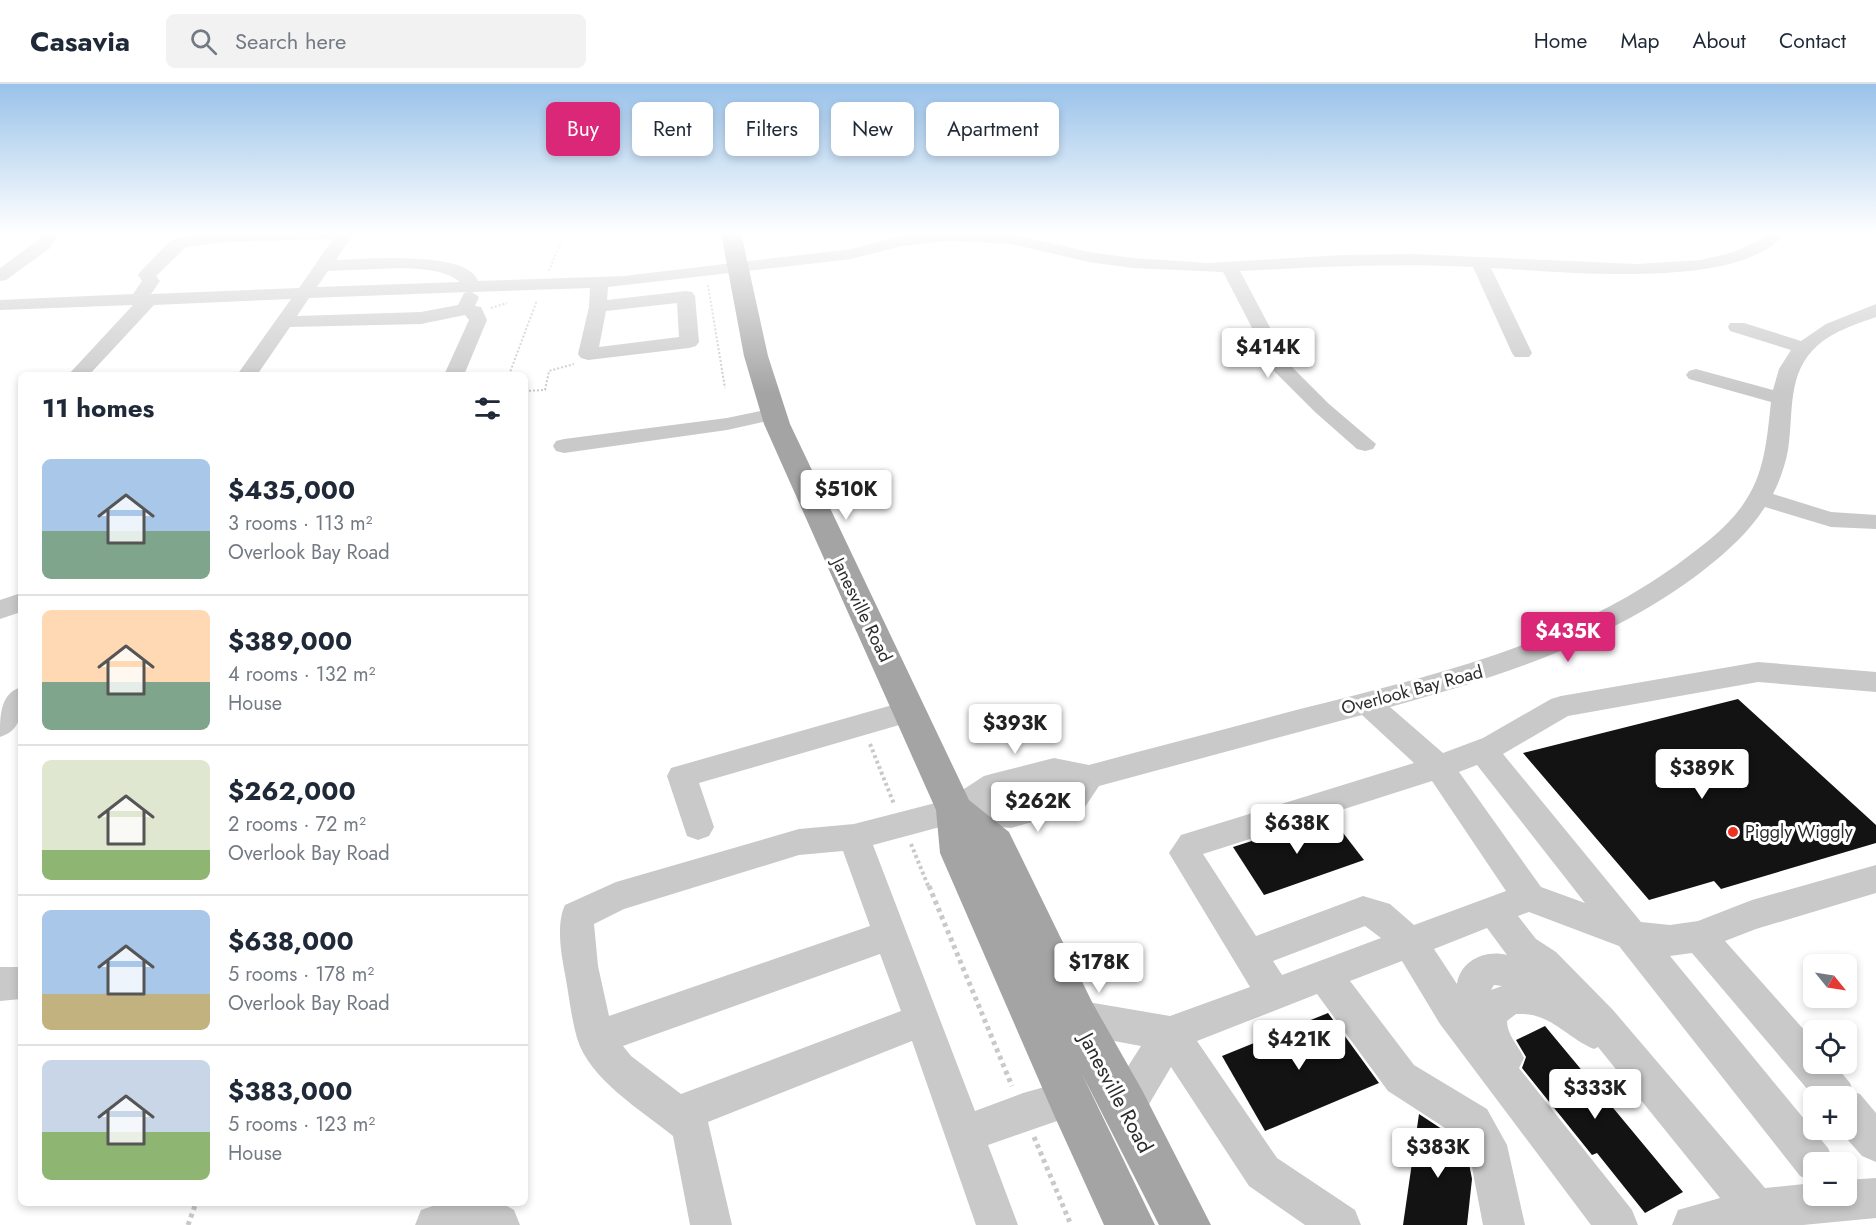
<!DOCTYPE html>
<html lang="en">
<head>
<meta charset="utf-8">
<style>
	:root { --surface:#fff; --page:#f2f2f3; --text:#1f2937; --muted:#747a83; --line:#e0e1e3; --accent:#db2777 }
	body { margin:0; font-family:Jost,sans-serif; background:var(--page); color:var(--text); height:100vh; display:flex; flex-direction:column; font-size:22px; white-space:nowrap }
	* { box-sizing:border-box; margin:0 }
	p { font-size:20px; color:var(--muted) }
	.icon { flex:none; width:33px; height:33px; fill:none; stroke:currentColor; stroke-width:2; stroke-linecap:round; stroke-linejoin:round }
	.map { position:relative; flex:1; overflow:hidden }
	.side { position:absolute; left:18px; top:288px; width:510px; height:834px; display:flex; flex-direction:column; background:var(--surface); border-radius:9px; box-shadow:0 3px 9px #0003 }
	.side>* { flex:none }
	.guide { position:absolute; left:546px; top:18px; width:570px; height:54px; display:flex; gap:12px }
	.needle { width:39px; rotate:120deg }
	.buttons { position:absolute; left:1803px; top:870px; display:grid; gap:12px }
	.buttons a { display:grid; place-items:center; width:54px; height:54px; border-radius:9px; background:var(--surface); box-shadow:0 3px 9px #0003; font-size:30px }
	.price { position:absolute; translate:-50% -51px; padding:0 14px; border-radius:6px; background:#fff; color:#222; font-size:20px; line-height:39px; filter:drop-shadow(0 2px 3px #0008) }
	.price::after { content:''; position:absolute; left:50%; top:36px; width:18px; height:14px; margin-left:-9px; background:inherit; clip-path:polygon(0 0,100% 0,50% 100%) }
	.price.on { background:var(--accent); color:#fff }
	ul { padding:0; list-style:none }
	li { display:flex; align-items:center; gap:18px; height:150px; padding:0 24px }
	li+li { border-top:2px solid var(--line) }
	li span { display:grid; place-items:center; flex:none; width:168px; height:120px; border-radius:9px; color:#555 }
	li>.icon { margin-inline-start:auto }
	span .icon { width:72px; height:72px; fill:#fffc; stroke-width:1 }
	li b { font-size:26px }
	h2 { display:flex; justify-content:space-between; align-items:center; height:72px; padding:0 24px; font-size:26px }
	.chip { padding:0 21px; border-radius:9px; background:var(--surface); box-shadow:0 3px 9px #0003; font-size:21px; line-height:54px }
	.chip.on { background:var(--accent); color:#fff }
	header { display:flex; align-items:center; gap:36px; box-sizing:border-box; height:84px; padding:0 30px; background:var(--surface); border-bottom:2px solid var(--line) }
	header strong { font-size:28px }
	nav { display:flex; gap:33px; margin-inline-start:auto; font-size:21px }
	.search { width:420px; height:54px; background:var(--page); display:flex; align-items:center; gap:15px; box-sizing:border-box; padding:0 21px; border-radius:9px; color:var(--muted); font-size:22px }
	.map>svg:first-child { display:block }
	.building { fill:#131313 }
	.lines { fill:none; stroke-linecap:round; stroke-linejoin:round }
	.path-far2 { stroke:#c9c9c9; stroke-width:2; stroke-dasharray:2 2; stroke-linecap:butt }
	.path-far1 { stroke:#c9c9c9; stroke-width:4; stroke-dasharray:3 3; stroke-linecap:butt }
	.path { stroke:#c9c9c9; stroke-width:5; stroke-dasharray:4 4; stroke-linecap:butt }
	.minor { fill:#c9c9c9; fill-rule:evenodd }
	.major { fill:#a4a4a4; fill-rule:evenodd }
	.poi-dot { fill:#ee3123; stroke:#fff; stroke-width:2 }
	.labels { text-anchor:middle; stroke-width:6; stroke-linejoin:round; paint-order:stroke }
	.street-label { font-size:18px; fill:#2c2c2c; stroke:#fff }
	.poi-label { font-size:18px; fill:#2c2c2c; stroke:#fff; text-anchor:start }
	.near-street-label { font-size:21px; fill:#2c2c2c; stroke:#fff }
</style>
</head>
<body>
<header>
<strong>Casavia</strong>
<div class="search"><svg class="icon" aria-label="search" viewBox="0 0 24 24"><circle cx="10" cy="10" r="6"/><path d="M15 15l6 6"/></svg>Search here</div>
<nav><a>Home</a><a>Map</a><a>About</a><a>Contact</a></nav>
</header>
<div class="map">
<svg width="1876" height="1141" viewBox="0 0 1876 1141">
	<rect width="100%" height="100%" fill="#fff"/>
	<g class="building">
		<path d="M1738 615 1876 741V759L1721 805 1714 797 1649 816 1523 669Z"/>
		<path d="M1330 732 1364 776 1264 811 1233 763Z"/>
		<path d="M1328 929 1379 999 1265 1047 1222 972Z"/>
		<path d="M1545 942 1683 1108 1645 1129 1597 1069 1592 1071 1522 984 1526 973 1516 956Z"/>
		<path d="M1419 1030 1457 1055 1467 1069 1472 1095 1467 1141H1403Z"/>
	</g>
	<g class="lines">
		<g class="path-far2">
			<path d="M549 187 564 149"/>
			<path d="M708 201 725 304"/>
			<path d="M491 224 507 219"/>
			<path d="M509 291 537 216"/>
			<path d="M525 307 545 306 549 287 574 280"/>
		</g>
		<g class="path-far1">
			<path d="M870 660 894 720"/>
			<path d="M911 760 929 804"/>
		</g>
		<g class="path">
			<path d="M929 802 1012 1002"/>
			<path d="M1034 1053 1071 1141"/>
			<path d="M188 1141 196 1119"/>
		</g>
		<g class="minor">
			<path d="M43 149H60L50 164 6 196 0 197V184L38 156Z"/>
			<path d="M215 149H354L336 176C363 175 468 166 478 197L624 192 851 165 901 152 924 149 1012 150 1089 168 1133 174 1208 179 1342 171 1414 170 1637 180 1701 176 1734 168 1761 155 1767 149H1785C1741 208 1559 187 1491 184L1532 269 1529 273H1515L1512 269 1473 183C1395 179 1318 183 1240 187L1290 281 1329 320 1376 360 1373 365 1365 367 1357 365 1315 328 1275 288 1223 188 1133 184 1089 178 1012 160 947 157 902 162 851 175 608 203 607 216 686 207 692 208 695 212 699 258 696 262 689 264 588 276 581 274 578 270 589 223 590 204 472 208 479 213 475 222 481 223 487 236 464 291H444L469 236 465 231 421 240 290 243 257 291H237L291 215 154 221 89 291H68L133 221 0 226V216L133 210 142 197 138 191 141 187 170 157 182 153ZM333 155 299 204 151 210 160 197 156 192 186 163 229 158ZM400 184C420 185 444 185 460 198L317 203 328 187ZM467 208 464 209 458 221 421 228 297 232 309 214ZM677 219 679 253 599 263 606 227Z"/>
			<path d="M1876 220V233C1856 240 1834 247 1818 261 1786 289 1794 329 1788 366 1785 382 1780 396 1773 410L1831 428 1876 431V445L1831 443 1765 423C1749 448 1728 467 1705 485 1613 557 1501 592 1390 623L1443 669 1483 654 1551 615 1561 612 1758 578 1876 588V608L1758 598 1568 632 1503 670 1641 838 1670 841 1698 837 1752 816 1876 781V809L1756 845 1725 857 1814 957V980H1834L1850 999 1854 1008 1860 1010 1876 1029V1078L1862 1072 1839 1046H1846V1012L1814 1013 1692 869 1670 872 1828 1064 1834 1078H1814V1098L1800 1092 1619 862 1529 828 1518 832 1536 855 1556 868 1613 926 1765 1104 1814 1099V1112H1846V1096L1876 1094V1134L1803 1141H1672L1678 1126 1720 1114 1598 963 1594 965C1565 953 1551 928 1516 930L1507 937C1507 951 1518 961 1524 974L1519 984 1632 1126 1638 1141H1591L1440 940 1402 877 1350 897 1414 981 1487 1025 1507 1061 1525 1141H1483L1469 1068 1459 1053 1388 1007 1317 910 1197 957 1277 1074 1355 1126 1361 1141H1305L1249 1102 1171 983 1139 1037 1125 1042 1111 1037 1106 1023 1111 1009 1141 962 1076 950 1063 945 1058 933 1063 921 1076 916 1170 932 1250 903 1169 769 1181 751 1414 679 1362 631 1099 702 1085 723 1011 744 955 739 873 761 975 1027 1023 1009 1070 996 1083 1002 1089 1015 1083 1028 988 1061 1018 1141H976L912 957 708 1038 732 1141H690L673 1052C641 1026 589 995 577 954 571 933 569 911 565 890 561 869 556 840 565 821L616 798 799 745 854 740 947 716 984 692 995 689 1054 674 1089 681C1159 662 1230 644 1300 625 1434 591 1574 559 1686 474 1707 458 1727 443 1742 422 1765 391 1767 354 1771 318L1689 295 1686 291 1689 287 1696 285 1773 306 1779 285 1791 266 1730 247 1728 243 1730 239H1744L1801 257 1826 240ZM1477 681 1585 819 1541 803 1459 688ZM1432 697 1506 807 1414 841 1390 820 1363 812 1256 852 1203 770ZM1054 698 1067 700 1064 704 1011 718 994 717 1004 711ZM843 767 870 842 609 932 598 882 594 840 624 825 799 771ZM1365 842 1381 854 1282 891 1273 877ZM1487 844 1507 871C1485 865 1460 877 1457 900L1434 865ZM880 870 901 927 681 1010 631 972 623 962ZM1494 901 1502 902 1491 906Z"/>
			<path d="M774 324 781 326 785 330 781 334 727 346 564 369 556 367 553 362 556 357 564 355 727 334Z"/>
			<path d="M21 509V528L0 535V516Z"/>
			<path d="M21 603C21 624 25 645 0 653 0 631 0 610 21 603Z"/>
			<path d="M910 616 920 619 924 627 920 635 699 699 714 743 709 752 698 756 687 752 667 692 671 684Z"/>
			<path d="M0 883H21V915L0 917Z"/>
			<path d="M441 1119H502L514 1126 520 1141H415L421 1126Z"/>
		</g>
		<path class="major" d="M721 149H741L768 272 790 340 969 716 1009 748 1092 918 1142 1006 1211 1141H1159L1082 990 1155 1141H1104L1054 1031 940 769 936 726 764 340 744 272Z"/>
	</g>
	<linearGradient id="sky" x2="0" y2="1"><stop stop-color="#99c2ea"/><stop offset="0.48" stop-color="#fff"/><stop offset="1" stop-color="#fff" stop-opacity="0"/></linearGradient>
	<rect width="1876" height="309" fill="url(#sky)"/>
	<circle class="poi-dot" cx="1733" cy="748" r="6"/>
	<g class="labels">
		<g class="street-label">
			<text transform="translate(862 526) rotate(64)" y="6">Janesville Road</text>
			<text transform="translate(1412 606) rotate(-15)" y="6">Overlook Bay Road</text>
		</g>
		<g class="poi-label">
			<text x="1745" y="754">Piggly Wiggly</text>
		</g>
		<g class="near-street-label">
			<text transform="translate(1116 1009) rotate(62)" y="7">Janesville Road</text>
		</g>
	</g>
</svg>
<div class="buttons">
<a><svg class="needle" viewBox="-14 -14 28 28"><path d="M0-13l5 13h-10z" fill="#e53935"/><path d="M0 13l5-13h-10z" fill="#747a83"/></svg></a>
<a><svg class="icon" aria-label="locate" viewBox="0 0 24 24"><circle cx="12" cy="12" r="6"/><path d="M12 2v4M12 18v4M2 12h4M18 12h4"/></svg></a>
<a>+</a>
<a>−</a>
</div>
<b class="price" style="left:1268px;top:295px">$414K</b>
<b class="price" style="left:846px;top:437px">$510K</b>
<b class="price on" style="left:1568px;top:579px">$435K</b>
<b class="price" style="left:1015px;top:671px">$393K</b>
<b class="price" style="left:1702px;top:716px">$389K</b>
<b class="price" style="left:1038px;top:749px">$262K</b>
<b class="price" style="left:1297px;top:771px">$638K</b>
<b class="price" style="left:1099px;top:910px">$178K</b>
<b class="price" style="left:1299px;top:987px">$421K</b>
<b class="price" style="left:1595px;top:1036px">$333K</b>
<b class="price" style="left:1438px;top:1095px">$383K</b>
<div class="guide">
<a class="chip on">Buy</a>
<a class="chip">Rent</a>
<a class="chip">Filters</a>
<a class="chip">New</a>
<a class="chip">Apartment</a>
</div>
<section class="side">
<h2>11 homes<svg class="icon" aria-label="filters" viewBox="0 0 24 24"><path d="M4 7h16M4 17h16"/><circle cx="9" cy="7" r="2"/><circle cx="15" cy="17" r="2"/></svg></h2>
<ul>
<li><span style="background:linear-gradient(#a9c7e8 60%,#7fa58c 0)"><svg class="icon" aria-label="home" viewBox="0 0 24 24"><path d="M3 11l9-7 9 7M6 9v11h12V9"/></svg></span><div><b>$435,000</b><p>3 rooms · 113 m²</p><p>Overlook Bay Road</p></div></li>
<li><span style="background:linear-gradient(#ffd9b3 60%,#7fa58c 0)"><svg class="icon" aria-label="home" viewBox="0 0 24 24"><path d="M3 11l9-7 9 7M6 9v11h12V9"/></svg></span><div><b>$389,000</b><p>4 rooms · 132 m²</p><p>House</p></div></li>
<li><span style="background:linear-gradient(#dfe7d0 75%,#8fb573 0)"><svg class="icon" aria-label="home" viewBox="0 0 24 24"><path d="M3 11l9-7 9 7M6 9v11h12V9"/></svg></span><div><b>$262,000</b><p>2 rooms · 72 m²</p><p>Overlook Bay Road</p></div></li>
<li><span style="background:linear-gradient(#a9c7e8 70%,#c2b280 0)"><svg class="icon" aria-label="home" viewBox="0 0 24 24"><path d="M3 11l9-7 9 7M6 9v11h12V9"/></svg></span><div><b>$638,000</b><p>5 rooms · 178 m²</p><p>Overlook Bay Road</p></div></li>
<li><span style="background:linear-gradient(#c9d6e8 60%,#8fb573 0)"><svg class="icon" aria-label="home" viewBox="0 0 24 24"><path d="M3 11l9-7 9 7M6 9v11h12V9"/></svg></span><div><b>$383,000</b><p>5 rooms · 123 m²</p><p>House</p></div></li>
</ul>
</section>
</div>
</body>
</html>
